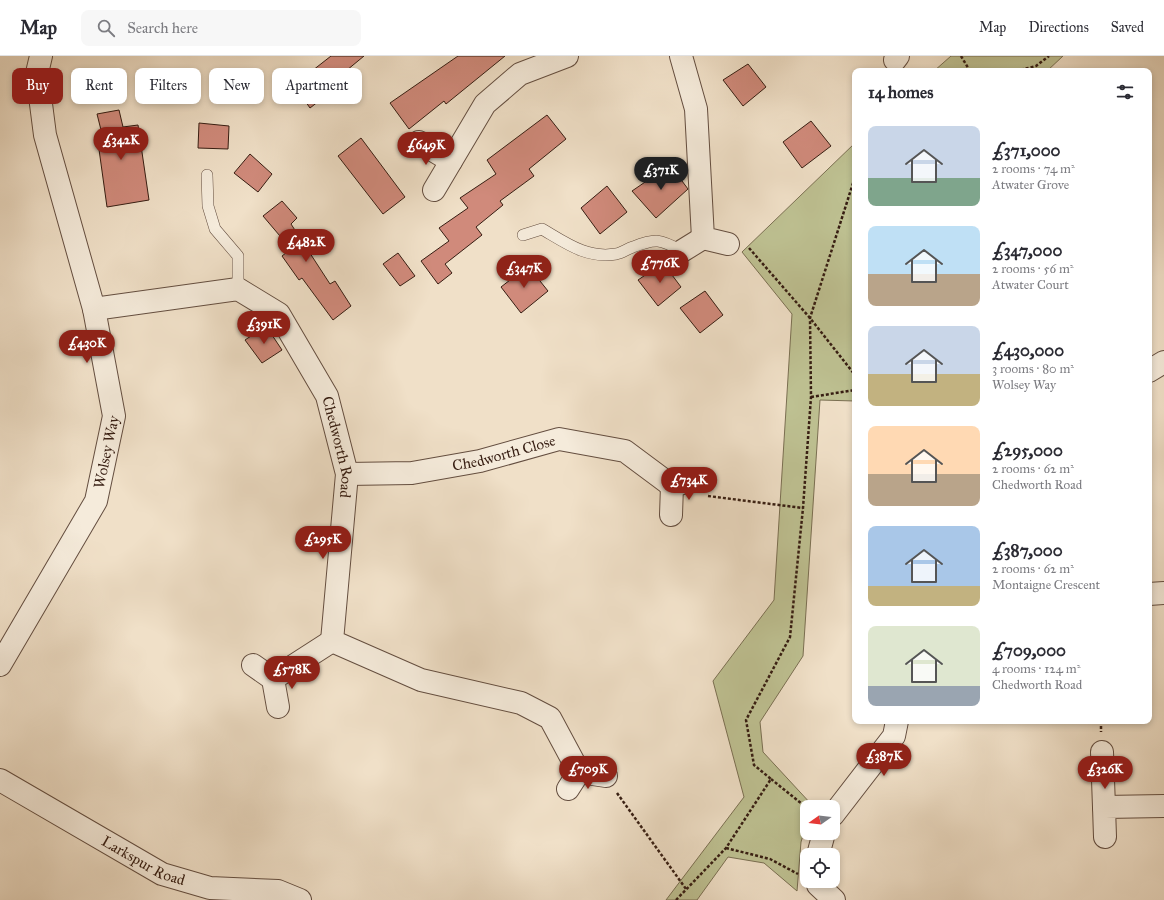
<!DOCTYPE html>
<html lang="en">
<head>
<meta charset="utf-8">
<style>
	:root { --surface:#fff; --page:#f7f7f7; --text:#2b2b33; --muted:#7c7c81; --line:#e1e1e2; --accent:#8f2418 }
	body { margin:0; font-family:"IM FELL Great Primer",serif; background:var(--page); color:var(--text); height:100vh; display:flex; flex-direction:column; font-size:15px; white-space:nowrap }
	* { box-sizing:border-box; margin:0 }
	p { font-size:13px; color:var(--muted) }
	.icon { flex:none; width:22px; height:22px; fill:none; stroke:currentColor; stroke-width:2; stroke-linecap:round; stroke-linejoin:round }
	.map { position:relative; flex:1; overflow:hidden }
	.sheet { position:absolute; left:852px; top:12px; width:300px; height:656px; display:flex; flex-direction:column; background:var(--surface); border-radius:8px; box-shadow:0 2px 6px #0003 }
	.sheet>* { flex:none }
	.guide { position:absolute; left:12px; top:12px; width:380px; height:36px; display:flex; gap:8px }
	.needle { width:26px; rotate:256deg }
	.buttons { position:absolute; left:800px; top:744px; display:grid; gap:8px }
	.buttons a { display:grid; place-items:center; width:40px; height:40px; border-radius:8px; background:var(--surface); box-shadow:0 2px 6px #0003; font-size:20px }
	.price { position:absolute; translate:-50% -34px; padding:0 9px; border-radius:14px; background:var(--accent); color:#fff; font-size:13px; line-height:26px; filter:drop-shadow(0 1px 2px #0008) }
	.price::after { content:''; position:absolute; left:50%; top:24px; width:12px; height:9px; margin-left:-6px; background:inherit; clip-path:polygon(0 0,100% 0,50% 100%) }
	.price.on { background:#222; color:#fff }
	ul { padding:0; list-style:none }
	li { display:flex; align-items:center; gap:12px; height:100px; padding:0 16px }
	li span { display:grid; place-items:center; flex:none; width:112px; height:80px; border-radius:8px; color:#555 }
	li>.icon { margin-inline-start:auto }
	span .icon { width:48px; height:48px; fill:#fffc; stroke-width:1 }
	li b { font-size:17px }
	h2 { display:flex; justify-content:space-between; align-items:center; height:48px; padding:0 16px; font-size:17px }
	.chip { padding:0 14px; border-radius:8px; background:var(--surface); box-shadow:0 2px 6px #0003; font-size:14px; line-height:36px }
	.chip.on { background:var(--accent); color:#fff }
	header { display:flex; align-items:center; gap:24px; box-sizing:border-box; height:56px; padding:0 20px; background:var(--surface); border-bottom:1px solid var(--line) }
	header strong { font-size:19px }
	nav { display:flex; gap:22px; margin-inline-start:auto; font-size:14px }
	.search { width:280px; height:36px; background:var(--page); display:flex; align-items:center; gap:10px; box-sizing:border-box; padding:0 14px; border-radius:8px; color:var(--muted); font-size:15px }
	.map>svg:first-child { display:block }
	.green { fill:#bec192; stroke:#7a6f52 }
	.building { fill:#d08a7b; stroke:#361d12 }
	.lines { fill:none; stroke-linecap:round; stroke-linejoin:round }
	.service-casing { stroke:#644e40; stroke-width:12 }
	.minor-casing { stroke:#644e40; stroke-width:24 }
	.tertiary-casing { stroke:#644e40; stroke-width:24 }
	.path { stroke:#361d12; stroke-width:2.5; stroke-dasharray:3 2; stroke-linecap:butt }
	.service { stroke:#f5ebdb; stroke-width:11 }
	.minor { stroke:#f5ebdb; stroke-width:22 }
	.tertiary { stroke:#f5ebdb; stroke-width:22 }
	.labels { text-anchor:middle; stroke-width:4; stroke-linejoin:round; paint-order:stroke }
	.street-label { font-size:15px; fill:#361d12; stroke:#f5ebdb }
</style>
</head>
<body>
<header>
<strong>Map</strong>
<div class="search"><svg class="icon" aria-label="search" viewBox="0 0 24 24"><circle cx="10" cy="10" r="6"/><path d="M15 15l6 6"/></svg>Search here</div>
<nav><a>Map</a><a>Directions</a><a>Saved</a></nav>
</header>
<div class="map">
<svg width="1164" height="844" viewBox="0 0 1164 844">
	<rect width="100%" height="100%" fill="#f0e0c8"/>
	<filter id="stains"><feTurbulence type="fractalNoise" baseFrequency=".005" numOctaves="4"/><feColorMatrix values="0 0 0 0 .2 0 0 0 0 .09 0 0 0 0 .02 0 0 0 .5 -.17"/></filter>
	<radialGradient id="worn" r=".72"><stop offset=".6" stop-color="#630" stop-opacity="0"/><stop offset="1" stop-color="#630" stop-opacity=".3"/></radialGradient>
	<g class="green">
		<path d="M951 0H1063L1047 15H934Z"/>
		<path d="M855 87V345L820 344 803 600 760 666 763 696 812 749V751H807V766L801 786 797 835 764 807 728 801 697 844H666L744 741 713 625 774 544 792 258 742 196Z"/>
	</g>
	<g class="building">
		<path d="M331 0H364L341 19 346 24 310 52 294 29Z"/>
		<path d="M458 0H505L446 48 444 45 409 73 390 47Z"/>
		<path d="M748 8 766 31 743 50 723 24Z"/>
		<path d="M119 54 123 71 138 69 149 144 107 151 97 79 101 74 97 58Z"/>
		<path d="M547 59 566 83 529 113 534 120 500 145 503 149 476 171 482 179 445 208 452 217 438 228 421 205 449 185 439 172 468 152 460 142 496 118 487 104Z"/>
		<path d="M811 65 831 90 802 112 783 86Z"/>
		<path d="M199 67 229 70 228 93 198 92Z"/>
		<path d="M361 82 405 141 383 158 338 100Z"/>
		<path d="M250 98 272 118 258 136 234 117Z"/>
		<path d="M670 109 688 133 656 162 632 135Z"/>
		<path d="M607 130 627 156 600 178 581 152Z"/>
		<path d="M282 145 297 162 291 168 330 228 335 225 351 250 333 264 302 222 299 224 282 200 291 193 263 160Z"/>
		<path d="M398 197 415 220 400 230 383 208Z"/>
		<path d="M663 207 681 231 658 250 638 224Z"/>
		<path d="M528 210 548 235 521 257 501 231Z"/>
		<path d="M705 235 723 259 700 277 680 252Z"/>
		<path d="M266 270 282 294 262 307 245 284Z"/>
	</g>
	<g class="lines">
		<defs>
			<g id="service">
				<path d="M207 119 208 150 215 173 238 200V233"/>
				<path d="M523 179 542 173C566 187 587 203 616 198 622 197 627 193 633 191 656 182 660 183 682 195"/>
			</g>
			<g id="minor">
				<path d="M681 0 696 53 703 182 728 188"/>
				<path d="M895 4 898 0"/>
				<path d="M419 86 451 105"/>
				<path d="M434 134 485 48 520 18 567 0"/>
				<path d="M682 195 703 182"/>
				<path id="s1" d="M94 253 238 233 279 258 327 340 347 418 332 585 421 624 521 647 550 662 579 716 606 720"/>
				<path d="M1149 315 1164 306"/>
				<path id="s2" d="M347 418 412 417 480 405 559 383 625 395 672 430 694 424"/>
				<path d="M671 459 672 430"/>
				<path d="M1149 538 1164 537"/>
				<path d="M253 609 273 623 332 585"/>
				<path d="M273 623 278 651"/>
				<path d="M1102 696 1104 751"/>
				<path id="s3" d="M0 724 162 818 210 832 278 835 300 844"/>
				<path d="M568 733 579 716"/>
				<path d="M833 759 894 680 897 665"/>
				<path d="M1105 781 1104 751 1164 750"/>
				<path d="M818 799 824 777"/>
				<path d="M818 825V829L834 844"/>
			</g>
			<g id="tertiary">
				<path id="s4" d="M0 609 96 445 114 360 94 253 45 79 37 17 41 0"/>
			</g>
		</defs>
		<use href="#service" class="service-casing"/>
		<use href="#minor" class="minor-casing"/>
		<use href="#tertiary" class="tertiary-casing"/>
		<g class="path">
			<path d="M961 0 970 15"/>
			<path d="M1016 15 1036 10 1049 0"/>
			<path d="M749 192 810 262 855 319"/>
			<path d="M811 341 855 334"/>
			<path d="M708 440 803 452"/>
			<path d="M1101 665V676"/>
			<path d="M771 723 807 752"/>
			<path d="M617 737 686 833"/>
			<path d="M726 792 770 803 798 818"/>
			<path d="M676 844 726 792 771 723 754 709 746 664 790 581 803 452 811 341 810 262 855 121"/>
		</g>
		<use href="#service" class="service"/>
		<use href="#minor" class="minor"/>
		<use href="#tertiary" class="tertiary"/>
	</g>
	<g class="labels">
		<g class="street-label">
			<text dy="5" stroke="none"><textPath href="#s1" startOffset="341">Chedworth Road</textPath></text>
			<text dy="5" stroke="none"><textPath href="#s4" startOffset="240">Wolsey Way</textPath></text>
			<text dy="5" stroke="none"><textPath href="#s2" startOffset="159">Chedworth Close</textPath></text>
			<text dy="5" stroke="none"><textPath href="#s3" startOffset="165">Larkspur Road</textPath></text>
		</g>
	</g>
	<rect width="100%" height="100%" filter="url(#stains)"/>
	<rect width="100%" height="100%" fill="url(#worn)"/>
</svg>
<div class="buttons">
<a><svg class="needle" viewBox="-14 -14 28 28"><path d="M0-13l5 13h-10z" fill="#e53935"/><path d="M0 13l5-13h-10z" fill="#7c7c81"/></svg></a>
<a><svg class="icon" aria-label="locate" viewBox="0 0 24 24"><circle cx="12" cy="12" r="6"/><path d="M12 2v4M12 18v4M2 12h4M18 12h4"/></svg></a>
</div>
<b class="price" style="left:121px;top:105px">£342K</b>
<b class="price" style="left:426px;top:110px">£649K</b>
<b class="price on" style="left:661px;top:135px">£371K</b>
<b class="price" style="left:306px;top:207px">£482K</b>
<b class="price" style="left:660px;top:228px">£776K</b>
<b class="price" style="left:524px;top:233px">£347K</b>
<b class="price" style="left:264px;top:289px">£391K</b>
<b class="price" style="left:87px;top:308px">£430K</b>
<b class="price" style="left:689px;top:445px">£734K</b>
<b class="price" style="left:323px;top:504px">£295K</b>
<b class="price" style="left:292px;top:634px">£578K</b>
<b class="price" style="left:884px;top:721px">£387K</b>
<b class="price" style="left:588px;top:734px">£709K</b>
<b class="price" style="left:1105px;top:734px">£326K</b>
<div class="guide">
<a class="chip on">Buy</a>
<a class="chip">Rent</a>
<a class="chip">Filters</a>
<a class="chip">New</a>
<a class="chip">Apartment</a>
</div>
<section class="sheet">
<h2>14 homes<svg class="icon" aria-label="filters" viewBox="0 0 24 24"><path d="M4 7h16M4 17h16"/><circle cx="9" cy="7" r="2"/><circle cx="15" cy="17" r="2"/></svg></h2>
<ul>
<li><span style="background:linear-gradient(#c9d6e8 65%,#7fa58c 0)"><svg class="icon" aria-label="home" viewBox="0 0 24 24"><path d="M3 11l9-7 9 7M6 9v11h12V9"/></svg></span><div><b>£371,000</b><p>2 rooms · 74 m²</p><p>Atwater Grove</p></div></li>
<li><span style="background:linear-gradient(#bfe0f5 60%,#b9a48a 0)"><svg class="icon" aria-label="home" viewBox="0 0 24 24"><path d="M3 11l9-7 9 7M6 9v11h12V9"/></svg></span><div><b>£347,000</b><p>2 rooms · 56 m²</p><p>Atwater Court</p></div></li>
<li><span style="background:linear-gradient(#c9d6e8 60%,#c2b280 0)"><svg class="icon" aria-label="home" viewBox="0 0 24 24"><path d="M3 11l9-7 9 7M6 9v11h12V9"/></svg></span><div><b>£430,000</b><p>3 rooms · 80 m²</p><p>Wolsey Way</p></div></li>
<li><span style="background:linear-gradient(#ffd9b3 60%,#b9a48a 0)"><svg class="icon" aria-label="home" viewBox="0 0 24 24"><path d="M3 11l9-7 9 7M6 9v11h12V9"/></svg></span><div><b>£295,000</b><p>2 rooms · 62 m²</p><p>Chedworth Road</p></div></li>
<li><span style="background:linear-gradient(#a9c7e8 75%,#c2b280 0)"><svg class="icon" aria-label="home" viewBox="0 0 24 24"><path d="M3 11l9-7 9 7M6 9v11h12V9"/></svg></span><div><b>£387,000</b><p>2 rooms · 62 m²</p><p>Montaigne Crescent</p></div></li>
<li><span style="background:linear-gradient(#dfe7d0 75%,#9aa5b1 0)"><svg class="icon" aria-label="home" viewBox="0 0 24 24"><path d="M3 11l9-7 9 7M6 9v11h12V9"/></svg></span><div><b>£709,000</b><p>4 rooms · 124 m²</p><p>Chedworth Road</p></div></li>
</ul>
</section>
</div>
</body>
</html>
